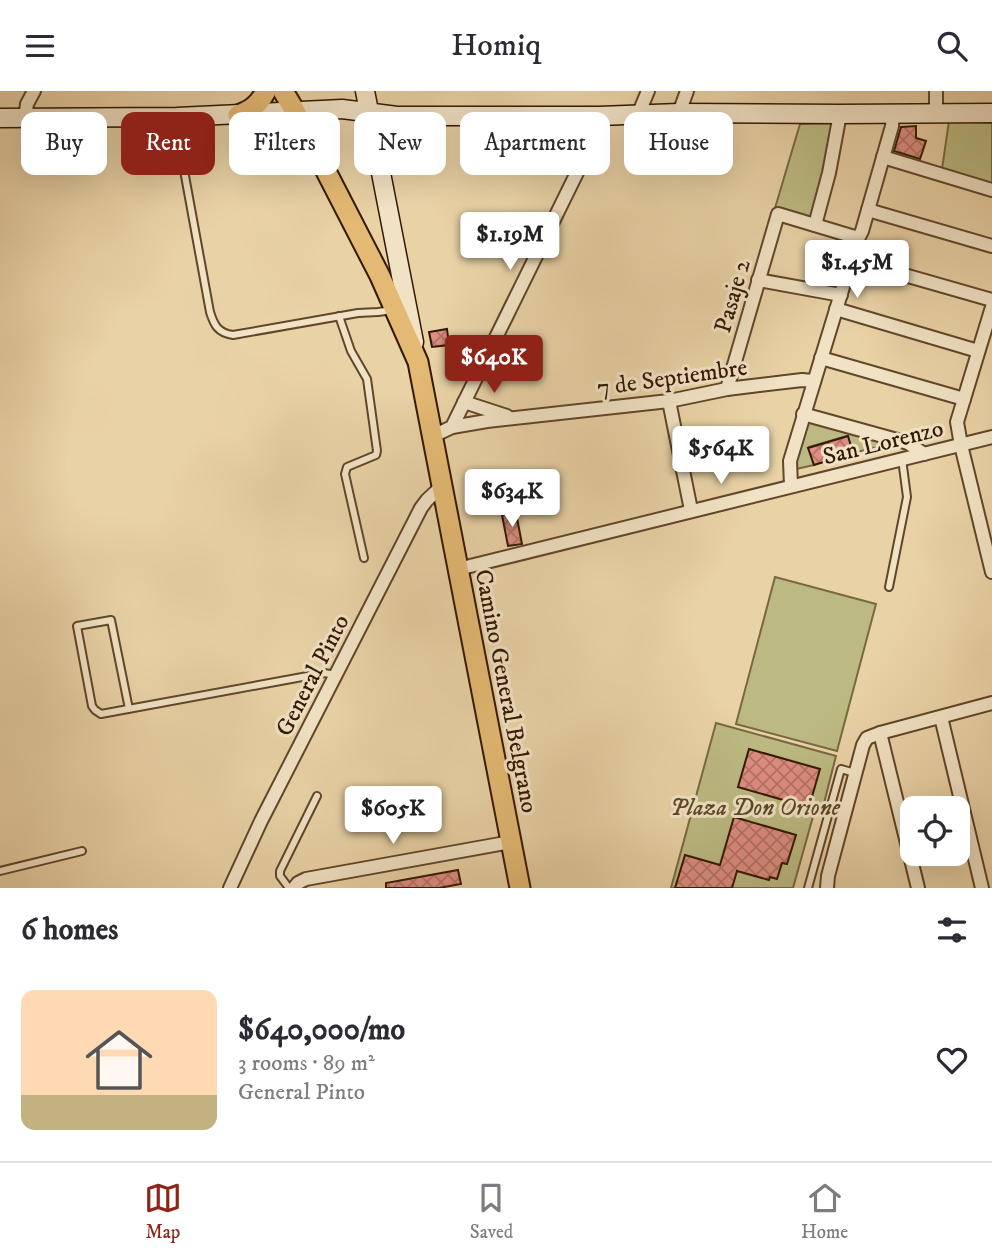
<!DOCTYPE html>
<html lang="en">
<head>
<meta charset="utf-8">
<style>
	:root { --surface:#fff; --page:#f7f7f7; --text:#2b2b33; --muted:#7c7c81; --line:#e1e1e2; --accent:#8f2418 }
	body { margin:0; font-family:"IM FELL DW Pica",serif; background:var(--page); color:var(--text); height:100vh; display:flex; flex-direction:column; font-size:26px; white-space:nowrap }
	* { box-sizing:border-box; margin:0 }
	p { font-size:23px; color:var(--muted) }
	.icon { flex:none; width:38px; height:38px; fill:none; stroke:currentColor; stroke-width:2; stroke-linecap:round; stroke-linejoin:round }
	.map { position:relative; height:797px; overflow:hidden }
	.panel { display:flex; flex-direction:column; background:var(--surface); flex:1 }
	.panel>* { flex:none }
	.guide { position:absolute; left:21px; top:21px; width:950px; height:63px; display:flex; gap:14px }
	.buttons { position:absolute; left:900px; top:705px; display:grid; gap:14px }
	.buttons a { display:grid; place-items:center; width:70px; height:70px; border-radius:14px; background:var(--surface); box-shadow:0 7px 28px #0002; font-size:35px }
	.price { position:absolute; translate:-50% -60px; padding:0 16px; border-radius:7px; background:#fff; color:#222; font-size:23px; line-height:46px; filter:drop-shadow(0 2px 4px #0008) }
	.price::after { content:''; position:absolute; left:50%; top:42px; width:21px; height:16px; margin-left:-10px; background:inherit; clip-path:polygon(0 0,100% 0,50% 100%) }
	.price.current { background:var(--accent); color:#fff }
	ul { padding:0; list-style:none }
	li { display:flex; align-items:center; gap:21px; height:175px; padding:0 21px }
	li+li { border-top:2px solid var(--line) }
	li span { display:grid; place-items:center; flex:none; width:196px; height:140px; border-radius:14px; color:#555 }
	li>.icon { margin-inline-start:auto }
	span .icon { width:84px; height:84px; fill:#fffc; stroke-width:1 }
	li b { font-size:30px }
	h2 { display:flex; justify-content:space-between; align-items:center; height:84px; padding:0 21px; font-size:30px }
	.tag { padding:0 24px; border-radius:14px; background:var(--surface); box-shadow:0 7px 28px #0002; font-size:24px; line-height:63px }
	.tag.current { background:var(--accent); color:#fff }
	header { display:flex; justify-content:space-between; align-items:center; height:91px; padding:0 21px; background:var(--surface); font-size:32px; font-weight:600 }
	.tabs { display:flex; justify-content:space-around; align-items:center; height:98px; border-top:2px solid var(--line); background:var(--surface); font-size:19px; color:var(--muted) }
	.tabs a { display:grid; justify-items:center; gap:4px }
	.tabs .current { color:var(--accent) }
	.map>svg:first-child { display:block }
	.park { fill:#bcba82; stroke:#786942; stroke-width:2 }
	.building { fill:url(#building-cross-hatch); stroke:#331801; stroke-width:2 }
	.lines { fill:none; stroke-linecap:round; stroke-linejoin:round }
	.lane-casing { stroke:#60462a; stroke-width:10 }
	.street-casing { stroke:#60462a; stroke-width:16 }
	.secondary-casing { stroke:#331801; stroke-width:21 }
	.primary-casing { stroke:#331801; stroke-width:23 }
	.lane { stroke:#f1e2c5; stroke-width:6 }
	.street { stroke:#f1e2c5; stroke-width:12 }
	.secondary { stroke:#f1e2c5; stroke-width:18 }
	.primary { stroke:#e4b973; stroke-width:19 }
	.labels { text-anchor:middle; stroke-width:6; stroke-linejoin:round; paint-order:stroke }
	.street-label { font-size:24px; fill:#331801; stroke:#f1e2c5 }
	.park-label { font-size:24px; font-style:italic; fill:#5c4928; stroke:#f1e2c5 }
</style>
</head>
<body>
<header><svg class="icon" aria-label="menu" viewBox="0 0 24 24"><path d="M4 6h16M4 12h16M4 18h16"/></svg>Homiq<svg class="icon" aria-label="search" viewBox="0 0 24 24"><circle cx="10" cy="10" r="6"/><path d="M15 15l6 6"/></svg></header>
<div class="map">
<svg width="992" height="797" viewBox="0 0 992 797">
	<defs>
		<pattern id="building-cross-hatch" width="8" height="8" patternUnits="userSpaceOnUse" patternTransform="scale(1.75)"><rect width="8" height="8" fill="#de8e82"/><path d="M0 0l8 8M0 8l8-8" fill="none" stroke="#b57368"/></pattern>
	</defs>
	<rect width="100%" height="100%" fill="#e9d2a6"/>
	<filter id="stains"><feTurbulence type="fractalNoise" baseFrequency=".00286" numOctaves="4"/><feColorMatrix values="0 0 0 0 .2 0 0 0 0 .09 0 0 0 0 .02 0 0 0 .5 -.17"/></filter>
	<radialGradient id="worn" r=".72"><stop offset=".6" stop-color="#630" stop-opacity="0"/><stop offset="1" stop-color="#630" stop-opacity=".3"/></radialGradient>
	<g class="park">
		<path d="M949 30 992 32V94L942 78Z"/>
		<path d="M833 32 821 97 812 129 775 117 800 33Z"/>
		<path d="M807 328 894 352 853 362 847 345 809 356 814 374 796 378 794 370Z"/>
		<path d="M775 486 876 513 837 660 736 633Z"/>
		<path d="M716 632 836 665 821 724 814 722 793 797H671Z"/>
	</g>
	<g class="building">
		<path d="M916 35V47L926 50 920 68 894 60 901 36Z"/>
		<path d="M447 238 449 254 432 256 429 241Z"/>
		<path d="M490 278 503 285 498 294 486 287Z"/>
		<path d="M848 345 853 362 814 374 808 357Z"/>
		<path d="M516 422 522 453 508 455 502 424Z"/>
		<path d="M749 658 820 678 807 723 795 719 797 713 738 696Z"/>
		<path d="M734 726 796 744 787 773 782 772 777 788 770 786 769 789 737 780 732 797H675L685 764 720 774Z"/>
		<path d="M458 779 461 793 439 797H386V792Z"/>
	</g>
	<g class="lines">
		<defs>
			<g id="lane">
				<path d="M177 27 181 63 210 221C214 234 218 242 233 244L358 222 378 221 393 219"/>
				<path d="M339 225 351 260 367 288 377 360 376 364 347 376 345 383 364 467"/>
				<path d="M889 496 907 406 902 368"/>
				<path d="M129 618 111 529 77 535 92 615 95 619 101 623 324 582 336 584"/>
				<path d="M0 780 82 760"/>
				<path d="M289 797 280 785V780L317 705"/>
				<path d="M808 797 841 678 855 682"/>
			</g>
			<g id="street">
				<path d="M679 22 687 0"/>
				<path d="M936 22V0"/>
				<path d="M638 24 648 0"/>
				<path d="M25 27 27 13 34 0"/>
				<path d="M883 66 992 99"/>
				<path d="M868 119 992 155"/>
				<path d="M815 134 829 82 840 23"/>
				<path d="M852 169 992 209"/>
				<path d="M758 189 841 204"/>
				<path d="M992 216 957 331 961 354 992 481"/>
				<path d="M836 218 978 260"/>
				<path d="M821 267 964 308"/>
				<path d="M727 298 778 123 858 147"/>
				<path d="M669 310 691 419"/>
				<path d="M464 311 507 325"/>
				<path d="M803 323 908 352 924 363"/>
				<path d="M452 336 487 330 669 310 727 298 802 289 814 290"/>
				<path d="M433 345 452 336 596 43 599 25"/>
				<path d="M791 395 790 370 857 150 862 140 892 35 893 23"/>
				<path d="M458 478 992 346"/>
				<path d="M941 626 982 797"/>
				<path d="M880 642 918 797"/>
				<path d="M230 797 261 730 421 417 427 409 441 396"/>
				<path d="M294 797 298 792 306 788 511 751"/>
				<path d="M827 797 828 785 863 654 867 647 880 642 992 612"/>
			</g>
			<g id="secondary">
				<path d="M365 0 414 251"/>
				<path d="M0 27 177 26 342 18 397 25H599L679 22 840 23 992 22"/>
			</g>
			<g id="primary">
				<path d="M283 0 295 20 380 185 418 271 520 797"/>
				<path d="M238 24C252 19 259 13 266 0"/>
			</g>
		</defs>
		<use href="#lane" class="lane-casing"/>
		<use href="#street" class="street-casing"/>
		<use href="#secondary" class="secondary-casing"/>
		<use href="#primary" class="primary-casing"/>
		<use href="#lane" class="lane"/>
		<use href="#street" class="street"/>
		<use href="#secondary" class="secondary"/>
		<use href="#primary" class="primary"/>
	</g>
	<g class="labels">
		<g class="street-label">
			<text transform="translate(732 205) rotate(-74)" y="8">Pasaje 2</text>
			<text transform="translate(672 286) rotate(-8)" y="8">7 de Septiembre</text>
			<text transform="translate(883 351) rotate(-14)" y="8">San Lorenzo</text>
			<text transform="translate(312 584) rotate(-63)" y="8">General Pinto</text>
			<text transform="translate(507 600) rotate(79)" y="8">Camino General Belgrano</text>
		</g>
		<g class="park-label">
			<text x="755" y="724">Plaza Don Orione</text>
		</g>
	</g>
	<rect width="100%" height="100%" filter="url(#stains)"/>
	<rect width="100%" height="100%" fill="url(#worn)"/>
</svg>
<div class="buttons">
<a><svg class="icon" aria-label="locate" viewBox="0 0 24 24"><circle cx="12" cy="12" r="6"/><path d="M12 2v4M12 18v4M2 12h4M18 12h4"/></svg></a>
</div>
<b class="price" style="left:510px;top:181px">$1.19M</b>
<b class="price" style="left:857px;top:209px">$1.45M</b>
<b class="price current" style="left:494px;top:304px">$640K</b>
<b class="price" style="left:721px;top:395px">$564K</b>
<b class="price" style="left:512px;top:438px">$634K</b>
<b class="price" style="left:393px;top:755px">$605K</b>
<div class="guide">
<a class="tag">Buy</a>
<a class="tag current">Rent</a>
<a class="tag">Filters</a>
<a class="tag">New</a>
<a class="tag">Apartment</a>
<a class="tag">House</a>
</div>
</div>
<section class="panel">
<h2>6 homes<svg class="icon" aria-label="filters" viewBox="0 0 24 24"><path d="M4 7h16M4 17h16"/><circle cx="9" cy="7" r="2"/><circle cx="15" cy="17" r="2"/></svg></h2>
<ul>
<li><span style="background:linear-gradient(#ffd9b3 75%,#c2b280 0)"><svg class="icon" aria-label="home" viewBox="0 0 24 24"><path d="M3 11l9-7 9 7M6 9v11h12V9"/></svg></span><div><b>$640,000/mo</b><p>3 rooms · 89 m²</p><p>General Pinto</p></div><svg class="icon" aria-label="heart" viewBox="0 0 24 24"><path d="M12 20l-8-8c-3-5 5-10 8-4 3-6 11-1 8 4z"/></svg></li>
</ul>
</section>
<nav class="tabs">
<a class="current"><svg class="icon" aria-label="map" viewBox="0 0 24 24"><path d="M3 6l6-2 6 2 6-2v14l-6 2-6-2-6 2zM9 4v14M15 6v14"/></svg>Map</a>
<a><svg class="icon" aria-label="saved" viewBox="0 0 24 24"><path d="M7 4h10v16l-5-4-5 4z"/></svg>Saved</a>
<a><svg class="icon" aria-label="home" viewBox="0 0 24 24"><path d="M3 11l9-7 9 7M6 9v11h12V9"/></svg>Home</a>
</nav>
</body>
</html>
